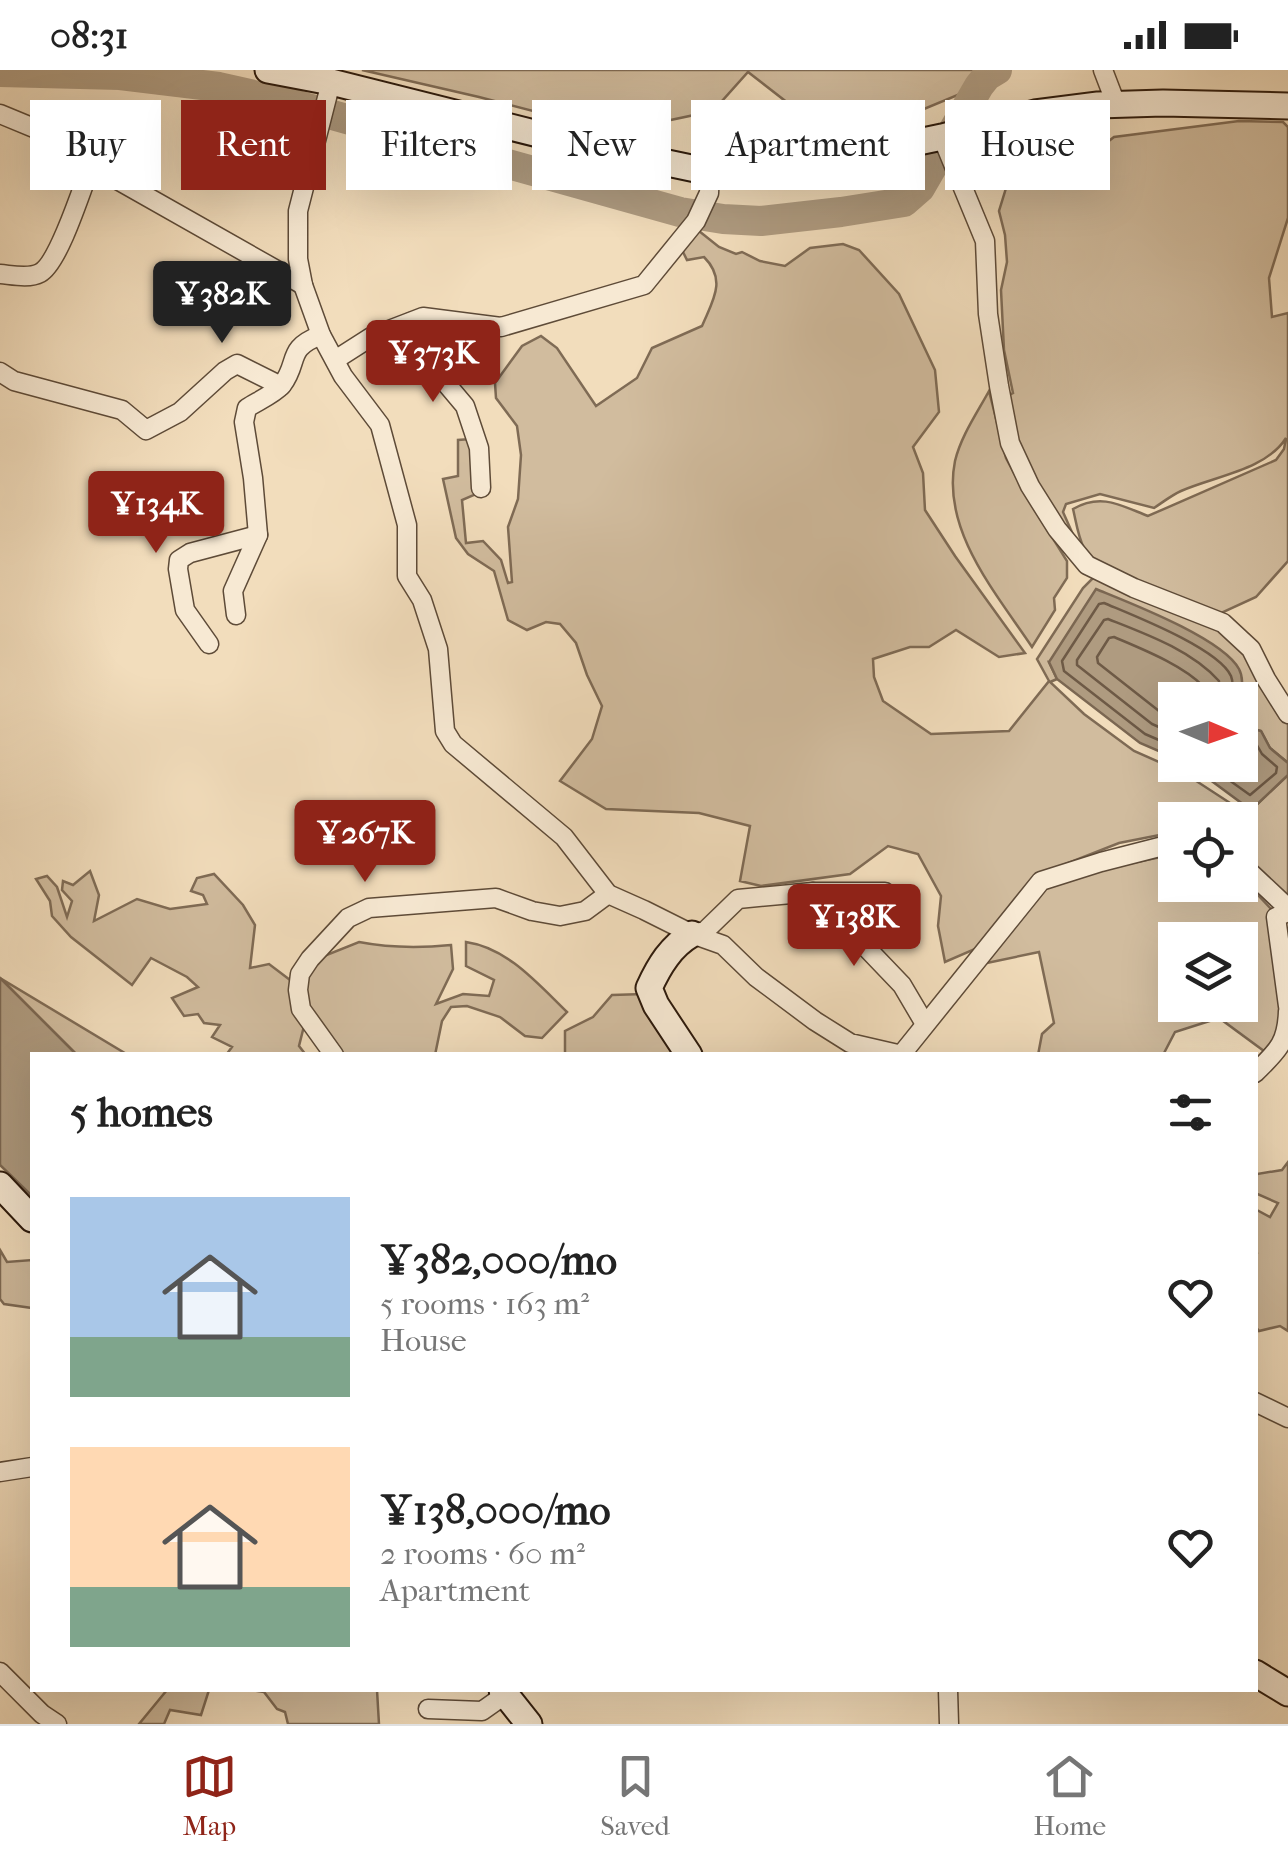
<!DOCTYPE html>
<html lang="en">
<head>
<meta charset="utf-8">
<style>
	:root { --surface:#fff; --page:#f2f2f2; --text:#222; --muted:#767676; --line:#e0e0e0; --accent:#8f2418 }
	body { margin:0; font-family:"IM FELL French Canon",serif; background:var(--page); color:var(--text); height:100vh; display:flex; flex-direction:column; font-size:38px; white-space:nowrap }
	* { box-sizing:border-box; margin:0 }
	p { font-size:32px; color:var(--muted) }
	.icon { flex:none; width:55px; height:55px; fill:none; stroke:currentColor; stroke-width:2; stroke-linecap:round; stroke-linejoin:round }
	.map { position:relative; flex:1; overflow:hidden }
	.panel { position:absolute; left:30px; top:982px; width:1228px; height:640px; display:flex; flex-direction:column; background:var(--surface); border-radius:0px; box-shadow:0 10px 40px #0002 }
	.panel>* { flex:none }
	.banner { position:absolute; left:30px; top:30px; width:1230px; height:90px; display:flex; gap:20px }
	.needle { width:65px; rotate:92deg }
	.controls { position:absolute; left:1158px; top:612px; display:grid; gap:20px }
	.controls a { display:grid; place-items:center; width:100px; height:100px; border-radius:0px; background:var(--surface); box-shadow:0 10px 40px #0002; font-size:50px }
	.price { position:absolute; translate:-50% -85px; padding:0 22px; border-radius:10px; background:var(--accent); color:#fff; font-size:32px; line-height:65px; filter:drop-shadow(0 2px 5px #0008) }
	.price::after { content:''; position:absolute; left:50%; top:60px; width:30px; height:22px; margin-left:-15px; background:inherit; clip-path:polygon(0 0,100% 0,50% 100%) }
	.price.selected { background:#222; color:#fff }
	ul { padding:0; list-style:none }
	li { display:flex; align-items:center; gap:30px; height:250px; padding:0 40px }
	li span { display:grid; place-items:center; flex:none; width:280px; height:200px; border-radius:0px; color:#555 }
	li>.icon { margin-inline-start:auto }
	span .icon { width:120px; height:120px; fill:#fffc; stroke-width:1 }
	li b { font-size:42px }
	h2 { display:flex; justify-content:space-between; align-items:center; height:120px; padding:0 40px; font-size:42px }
	.pill { padding:0 35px; border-radius:0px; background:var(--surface); box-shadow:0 10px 40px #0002; font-size:35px; line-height:90px }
	.pill.selected { background:var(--accent); color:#fff }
	.status { display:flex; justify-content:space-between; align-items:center; height:70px; padding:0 50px; background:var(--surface); direction:ltr }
	.status svg { height:28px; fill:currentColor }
	.dock { display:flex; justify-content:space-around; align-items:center; height:140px; border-top:2px solid var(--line); background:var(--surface); font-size:28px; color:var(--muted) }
	.dock a { display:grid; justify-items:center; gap:5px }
	.dock .selected { color:var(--accent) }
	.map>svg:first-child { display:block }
	.green { fill:#d1bc9e; stroke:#7f6b55; stroke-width:2.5; fill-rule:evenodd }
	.water { fill:#af9b80; stroke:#7b6752; stroke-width:2.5 }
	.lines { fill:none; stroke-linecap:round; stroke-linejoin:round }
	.shore { stroke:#6e5a46; stroke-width:2.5 }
	.river { stroke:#af9b80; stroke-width:30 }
	.street-casing { stroke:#5e4b38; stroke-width:21 }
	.secondary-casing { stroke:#2d1a0c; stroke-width:29 }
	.street { stroke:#f7e9d3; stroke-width:18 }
	.secondary { stroke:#f7e9d3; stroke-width:25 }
</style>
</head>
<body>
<div class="status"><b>08:31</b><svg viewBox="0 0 49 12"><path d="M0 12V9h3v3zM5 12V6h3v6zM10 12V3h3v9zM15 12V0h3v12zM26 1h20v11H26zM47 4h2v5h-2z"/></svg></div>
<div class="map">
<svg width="1288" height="1654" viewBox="0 0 1288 1654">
	<rect width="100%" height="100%" fill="#f2ddbc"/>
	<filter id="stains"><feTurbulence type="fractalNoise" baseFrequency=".002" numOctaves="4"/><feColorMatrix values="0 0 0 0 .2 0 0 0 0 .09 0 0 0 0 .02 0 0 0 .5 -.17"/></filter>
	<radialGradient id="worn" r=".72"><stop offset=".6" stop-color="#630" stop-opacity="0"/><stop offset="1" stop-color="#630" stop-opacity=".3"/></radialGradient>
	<g class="green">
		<path d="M362 0H987L965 22 912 44 810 58 793 37 748 2 713 41 614 62 479 27Z"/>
		<path d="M1239 51 1283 52 1288 57V148L1269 208 1272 247 1288 243V491L1256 527 1217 545C1188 533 1098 503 1084 478 1078 467 1076 451 1073 439 1101 423 1120 435 1148 446L1276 390 1284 379 1286 368C1266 400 1215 406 1181 421 1172 425 1163 432 1154 438L1100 424 1066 434 1063 442 1075 469 1072 471 1017 377 1009 325 1013 323 1004 280 1001 220 1007 192 1005 165 999 141 1007 115 1035 91 1096 81 1114 67Z"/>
		<path d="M699 161 719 177 736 184 742 182 760 191 785 196 810 178 843 174 859 180 899 224 935 300 939 342 913 377 923 403 925 440 955 486 1025 583 999 587 956 560 929 577H910L873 589 874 607 883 631 931 664 1009 661 1049 611 1037 589 1083 518 1095 506 1217 559 1241 577 1288 652V693L1270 678 1261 661 1250 658 1240 642 1243 620 1049 592 1057 609 1050 612 1084 644 1134 681 1184 703 1250 746 1251 740 1288 705V832L1240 787V750H1175V762L1119 773 1035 806 982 876 945 892 938 856 941 826 918 784 888 776 850 804 761 816 740 811 750 756 699 743 606 739 560 711 592 669 602 636 587 605 576 573 560 554 546 552 527 560 508 550 494 501 468 484 456 468 443 409 458 406V370L471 369 476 398 474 425 462 430 466 473 483 471 501 490 508 513 512 512 508 457 518 429 521 385 517 356 496 328 495 313 522 276 541 266 557 278 596 336 637 308 652 278 702 256C713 230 727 210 704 187L687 190 681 178Z"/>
		<path d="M989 321 1006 388 1027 427 1067 491V508L1054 528 1055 540 1032 577C996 523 941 460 955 391 961 366 977 343 989 321Z"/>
		<path d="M1175 784V815H1240V806L1272 840 1283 959 1264 981 1219 948 1175 962 1163 985H1038L1042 964 1054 953 1039 882 982 894 1050 813 1089 802ZM1175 870H1240V935H1175Z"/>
		<path d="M90 801 99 825 94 851 137 829 170 839 207 834 203 825 191 821 197 808 214 804 243 835 255 855 250 898 269 894 294 913 304 956 299 976 306 985H226L232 977 212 967 220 955 204 953 198 944 184 946 172 928 198 917 187 907 151 888 132 915 71 867 52 846 50 831 36 809 47 806 57 817 67 847 72 831 62 820 63 811 73 815Z"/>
		<path d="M359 872C390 878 420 878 451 875L453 899 436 934 463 924 489 926 494 910 466 896V872C508 878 538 914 567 942L542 968 525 966 500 947 467 936 451 937 442 951 435 985H344L310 940 305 919 309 899 319 888Z"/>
		<path d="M0 908 128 985H77Z"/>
		<path d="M644 924 675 985H565V961L593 947 612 925Z"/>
		<path d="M1288 1092V1261L1280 1256 1259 1261 1255 1256V1186L1257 1183 1255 1178V1139L1270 1147 1278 1133 1255 1123 1257 1104 1282 1100Z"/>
		<path d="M0 1180 7 1192 32 1190V1238L4 1234 0 1229Z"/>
		<path d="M167 1620H209L201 1645 170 1640 164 1654H139Z"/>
		<path d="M251 1620H377L379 1654H288L285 1642 277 1639 264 1622Z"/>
	</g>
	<g class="water">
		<path d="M1096 519C1130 533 1222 568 1239 599 1244 608 1242 621 1240 630H1175V688L1140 673 1057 609 1049 592Z"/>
		<path d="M1240 642 1250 658 1261 661 1270 678 1288 693V705L1251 740 1190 695H1240Z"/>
		<path d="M0 908 77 985H32V1126L0 1095Z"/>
	</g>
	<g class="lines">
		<g class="shore">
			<path d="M1175 647 1159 641 1098 593 1097 587 1109 568 1114 567C1142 579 1183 595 1204 617L1203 630"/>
			<path d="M1175 664 1152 654 1077 595V590L1104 550 1108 549C1146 564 1191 580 1219 611L1218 630"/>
			<path d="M1175 677 1145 664 1064 601 1062 591 1099 534 1104 533C1132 545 1218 578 1231 606 1234 613 1232 623 1230 630"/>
			<path d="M1208 695 1250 725 1276 703 1277 697 1262 684 1254 670 1245 666 1240 661"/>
		</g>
		<path class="river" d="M0 2 120 5 219 17 293 34 680 142 723 149 761 151 841 142 904 132 920 118 979 16 987 6 997 0"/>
		<defs>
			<g id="street">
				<path d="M1103 0 1116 34"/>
				<path d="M331 12 298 141V189L303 215 321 265 343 306 380 355 407 455V506L422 530 438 579 445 661 453 674 564 767 608 824 644 840 692 864 723 875 756 907 815 951 850 973 902 985"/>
				<path d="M0 44 46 63 91 95 303 215"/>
				<path d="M942 67 985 171 988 244 999 316 1010 373 1030 416 1057 459 1087 495 1134 518 1223 553 1251 579 1266 609 1288 644"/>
				<path d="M0 204C12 205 29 209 40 203 59 193 82 118 91 95"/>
				<path d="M411 252 417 279 465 336 479 378 481 418"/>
				<path d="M335 290 371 267 423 247 501 257 644 215 696 151 709 123 710 102"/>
				<path d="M0 302 14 311 122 340 146 360 180 342 225 301 237 294 281 316"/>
				<path d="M236 545 233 521 258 465 253 408 244 352 247 338C258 331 274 324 282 315 300 291 285 279 321 265"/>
				<path d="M209 574 185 540 178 499 179 490 190 483 258 465"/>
				<path d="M1240 793 1288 838"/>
				<path d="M813 822 902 915 925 954"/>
				<path d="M1288 842 1276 847 1288 936"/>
				<path d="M692 864 705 861 738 829 813 822H885"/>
				<path d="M334 985 301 939 298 920 300 904 310 889 348 848 369 838 496 828 532 841 560 846 585 841 608 824"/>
				<path d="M901 985 1041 811 1101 792 1175 773"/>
				<path d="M1255 1003C1277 981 1287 974 1288 941"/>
				<path d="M1255 1332 1288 1348"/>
				<path d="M0 1402 32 1397"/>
				<path d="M0 1602 42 1644 57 1654"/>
				<path d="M948 1620 949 1654"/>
				<path d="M428 1639 482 1641 506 1624"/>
			</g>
			<g id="secondary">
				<path d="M268 0 331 12 582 75 710 102 790 99 942 67 1035 43 1098 35 1163 33 1288 36"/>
				<path d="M689 985 656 935 649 918C659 896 671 876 692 864"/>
				<path d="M0 1115 32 1149"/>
				<path d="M1255 1603 1288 1623"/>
				<path d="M502 1620 529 1654"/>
			</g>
		</defs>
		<use href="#street" class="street-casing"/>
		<use href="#secondary" class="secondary-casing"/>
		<use href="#street" class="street"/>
		<use href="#secondary" class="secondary"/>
	</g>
	<rect width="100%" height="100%" filter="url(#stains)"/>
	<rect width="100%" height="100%" fill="url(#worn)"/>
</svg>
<div class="controls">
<a><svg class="needle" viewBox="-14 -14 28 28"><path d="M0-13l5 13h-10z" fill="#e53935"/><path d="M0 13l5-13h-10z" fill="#767676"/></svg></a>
<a><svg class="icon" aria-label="locate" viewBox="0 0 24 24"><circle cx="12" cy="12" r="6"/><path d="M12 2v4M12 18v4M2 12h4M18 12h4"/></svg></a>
<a><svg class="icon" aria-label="layers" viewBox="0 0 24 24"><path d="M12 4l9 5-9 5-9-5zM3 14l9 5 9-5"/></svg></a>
</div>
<b class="price selected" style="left:222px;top:276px">¥382K</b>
<b class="price" style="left:433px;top:335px">¥373K</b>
<b class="price" style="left:156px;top:486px">¥134K</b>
<b class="price" style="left:365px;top:815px">¥267K</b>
<b class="price" style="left:854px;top:899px">¥138K</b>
<div class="banner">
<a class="pill">Buy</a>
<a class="pill selected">Rent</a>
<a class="pill">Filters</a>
<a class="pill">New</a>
<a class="pill">Apartment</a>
<a class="pill">House</a>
</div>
<section class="panel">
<h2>5 homes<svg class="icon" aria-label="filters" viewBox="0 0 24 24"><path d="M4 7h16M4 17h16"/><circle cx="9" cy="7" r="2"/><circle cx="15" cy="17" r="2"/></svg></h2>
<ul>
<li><span style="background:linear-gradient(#a9c7e8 70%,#7fa58c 0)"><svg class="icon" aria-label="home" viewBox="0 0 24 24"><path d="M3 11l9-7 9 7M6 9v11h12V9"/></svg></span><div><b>¥382,000/mo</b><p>5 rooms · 163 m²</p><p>House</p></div><svg class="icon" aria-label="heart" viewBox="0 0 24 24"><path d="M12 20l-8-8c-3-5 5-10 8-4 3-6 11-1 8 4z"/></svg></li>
<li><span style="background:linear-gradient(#ffd9b3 70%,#7fa58c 0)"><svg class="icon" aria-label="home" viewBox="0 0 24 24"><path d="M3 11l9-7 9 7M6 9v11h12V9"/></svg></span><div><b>¥138,000/mo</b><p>2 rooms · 60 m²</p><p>Apartment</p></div><svg class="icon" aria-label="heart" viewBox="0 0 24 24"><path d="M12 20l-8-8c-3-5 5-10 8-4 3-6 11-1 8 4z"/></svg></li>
</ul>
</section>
</div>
<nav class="dock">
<a class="selected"><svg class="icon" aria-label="map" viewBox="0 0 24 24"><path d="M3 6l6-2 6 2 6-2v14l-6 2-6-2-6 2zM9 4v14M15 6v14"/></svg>Map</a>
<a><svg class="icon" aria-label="saved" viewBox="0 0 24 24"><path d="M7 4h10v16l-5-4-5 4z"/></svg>Saved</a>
<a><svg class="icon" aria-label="home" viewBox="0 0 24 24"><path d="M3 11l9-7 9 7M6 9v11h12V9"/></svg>Home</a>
</nav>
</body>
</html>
